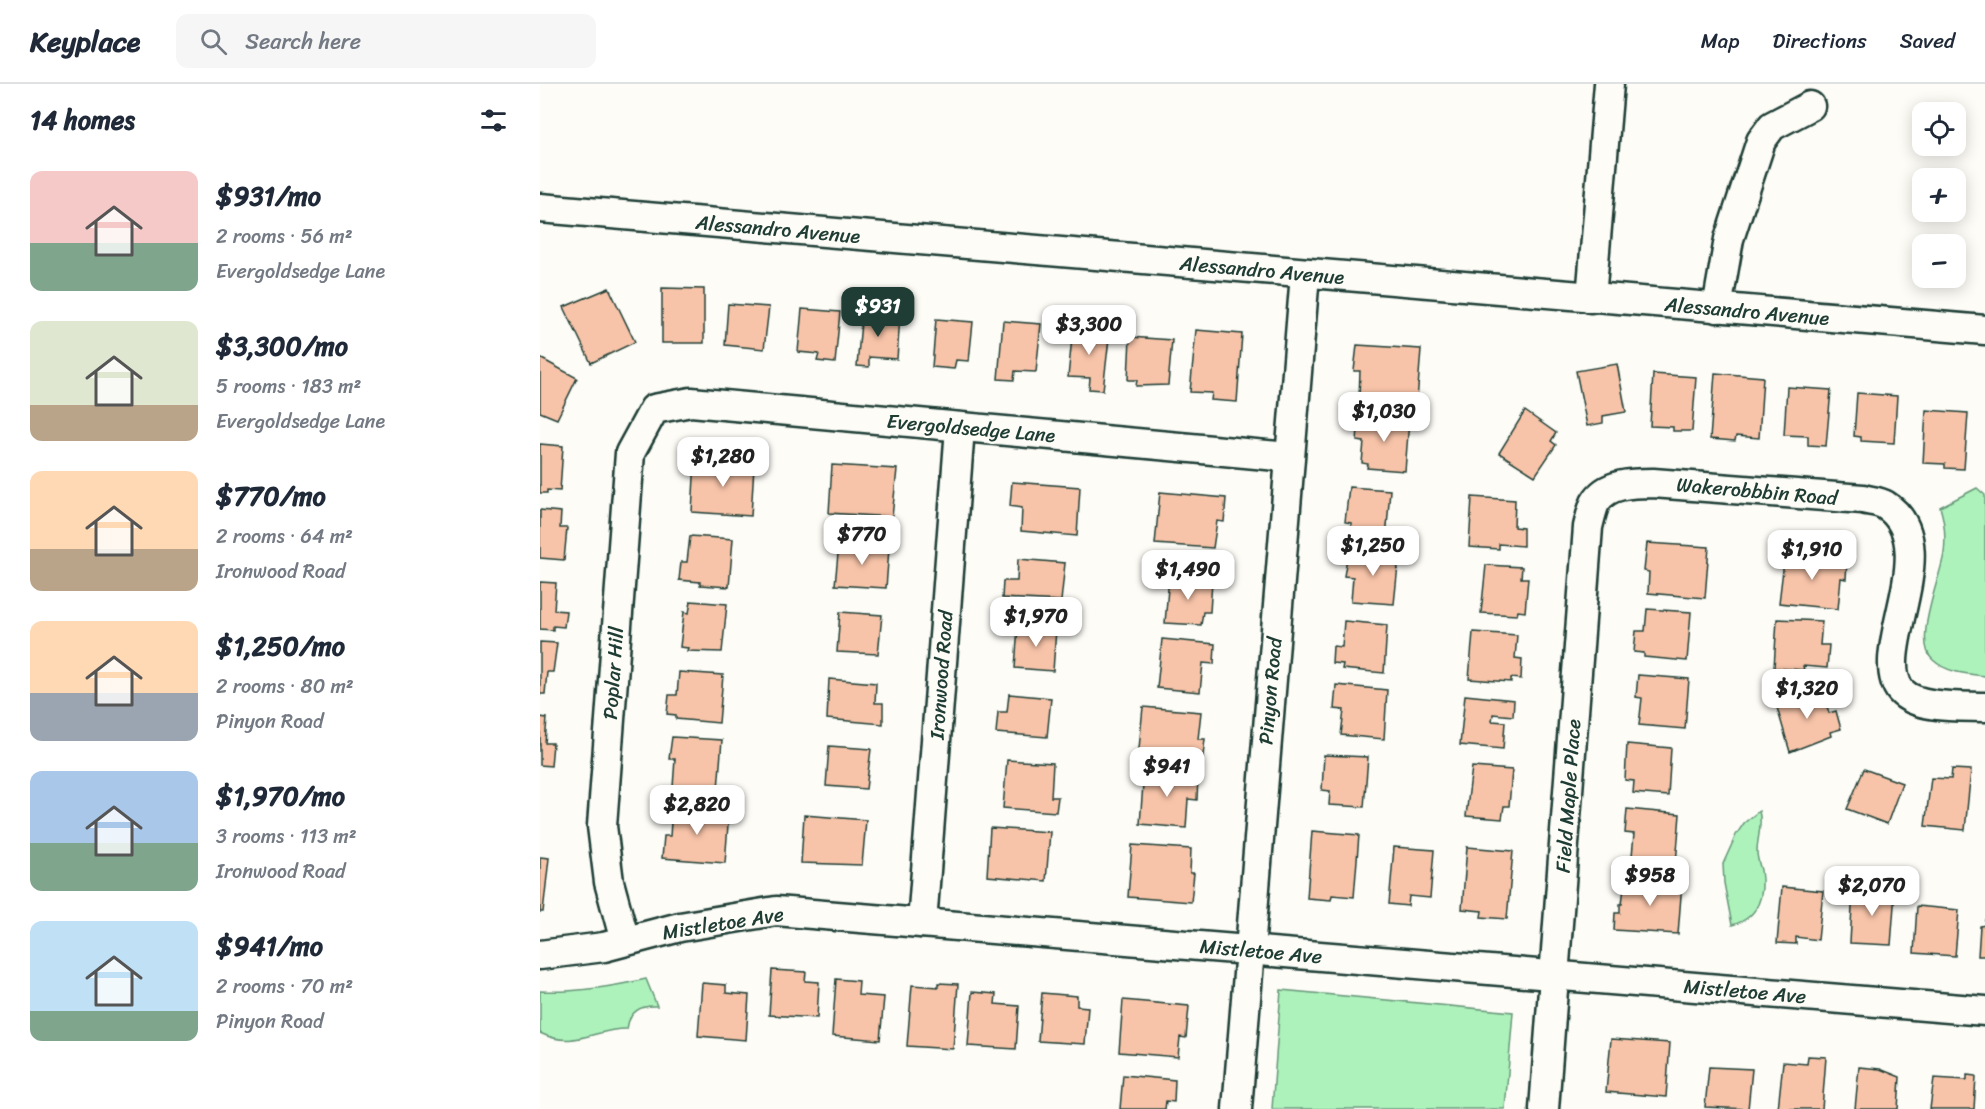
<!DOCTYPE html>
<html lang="en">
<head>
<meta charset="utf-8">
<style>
	:root { --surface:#fff; --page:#f6f6f7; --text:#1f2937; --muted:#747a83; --line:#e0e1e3; --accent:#1f3d34 }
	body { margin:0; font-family:Sriracha,sans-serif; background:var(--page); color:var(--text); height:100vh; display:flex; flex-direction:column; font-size:22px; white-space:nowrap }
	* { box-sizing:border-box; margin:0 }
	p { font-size:20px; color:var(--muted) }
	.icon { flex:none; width:33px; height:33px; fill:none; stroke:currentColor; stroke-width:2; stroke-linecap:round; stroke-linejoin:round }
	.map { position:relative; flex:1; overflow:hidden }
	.panel { display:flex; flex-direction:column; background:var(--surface); width:540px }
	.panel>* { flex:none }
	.fabs { position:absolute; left:1372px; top:18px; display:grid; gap:12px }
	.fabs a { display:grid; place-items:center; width:54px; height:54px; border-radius:12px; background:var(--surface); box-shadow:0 3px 15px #0003; font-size:30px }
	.price { position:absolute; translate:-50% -51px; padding:0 14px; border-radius:12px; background:#fff; color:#222; font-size:20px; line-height:39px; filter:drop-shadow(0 2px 3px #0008) }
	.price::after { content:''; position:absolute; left:50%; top:36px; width:18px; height:14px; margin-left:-9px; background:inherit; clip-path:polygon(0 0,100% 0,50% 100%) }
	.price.selected { background:var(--accent); color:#fff }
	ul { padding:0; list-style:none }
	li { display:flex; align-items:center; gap:18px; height:150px; padding:0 30px }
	li span { display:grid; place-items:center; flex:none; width:168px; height:120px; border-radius:12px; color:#555 }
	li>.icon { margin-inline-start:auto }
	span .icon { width:72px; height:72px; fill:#fffc; stroke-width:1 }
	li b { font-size:26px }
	h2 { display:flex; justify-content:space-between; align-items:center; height:72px; padding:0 30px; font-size:26px }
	header { display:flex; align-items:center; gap:36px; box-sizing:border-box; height:84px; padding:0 30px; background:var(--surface); border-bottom:2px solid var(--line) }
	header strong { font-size:28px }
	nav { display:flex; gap:33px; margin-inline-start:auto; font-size:21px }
	.search { width:420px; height:54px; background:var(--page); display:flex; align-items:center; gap:15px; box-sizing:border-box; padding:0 21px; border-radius:12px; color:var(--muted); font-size:22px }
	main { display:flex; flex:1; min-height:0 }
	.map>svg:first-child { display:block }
	.green { fill:#adf1bb; stroke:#669778; stroke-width:1.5 }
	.building { fill:#f8c4a9; stroke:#1f3d34; stroke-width:1.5 }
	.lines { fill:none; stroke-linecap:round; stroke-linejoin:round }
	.minor-casing { stroke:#1f3d34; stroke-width:33 }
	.minor { stroke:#fdfcf7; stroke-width:28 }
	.labels { text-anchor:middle; stroke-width:4.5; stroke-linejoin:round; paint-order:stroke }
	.street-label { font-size:20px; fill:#1f3d34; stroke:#fdfcf7 }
</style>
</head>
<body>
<header>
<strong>Keyplace</strong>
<div class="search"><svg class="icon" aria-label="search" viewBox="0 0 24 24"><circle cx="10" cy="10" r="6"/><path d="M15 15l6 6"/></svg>Search here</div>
<nav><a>Map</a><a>Directions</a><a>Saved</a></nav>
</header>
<main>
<section class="panel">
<h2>14 homes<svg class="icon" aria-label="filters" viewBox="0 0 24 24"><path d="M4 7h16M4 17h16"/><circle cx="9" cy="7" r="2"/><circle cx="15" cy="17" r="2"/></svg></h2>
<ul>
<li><span style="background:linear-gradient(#f6c9c9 60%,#7fa58c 0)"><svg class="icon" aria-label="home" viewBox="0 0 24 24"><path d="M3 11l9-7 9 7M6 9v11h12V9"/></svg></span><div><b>$931/mo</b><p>2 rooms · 56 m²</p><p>Evergoldsedge Lane</p></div></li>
<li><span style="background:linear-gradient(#dfe7d0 70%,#b9a48a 0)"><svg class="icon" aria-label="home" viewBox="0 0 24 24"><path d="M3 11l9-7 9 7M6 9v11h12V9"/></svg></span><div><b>$3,300/mo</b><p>5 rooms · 183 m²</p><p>Evergoldsedge Lane</p></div></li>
<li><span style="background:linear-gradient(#ffd9b3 65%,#b9a48a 0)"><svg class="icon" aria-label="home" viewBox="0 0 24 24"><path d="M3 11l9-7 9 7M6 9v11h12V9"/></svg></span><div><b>$770/mo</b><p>2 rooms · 64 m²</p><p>Ironwood Road</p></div></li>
<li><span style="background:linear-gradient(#ffd9b3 60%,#9aa5b1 0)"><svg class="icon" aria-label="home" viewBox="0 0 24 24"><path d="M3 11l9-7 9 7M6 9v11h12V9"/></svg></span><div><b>$1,250/mo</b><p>2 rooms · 80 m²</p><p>Pinyon Road</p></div></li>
<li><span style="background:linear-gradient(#a9c7e8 60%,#7fa58c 0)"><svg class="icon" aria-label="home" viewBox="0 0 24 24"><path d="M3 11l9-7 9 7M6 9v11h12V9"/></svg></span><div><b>$1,970/mo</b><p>3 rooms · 113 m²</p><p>Ironwood Road</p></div></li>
<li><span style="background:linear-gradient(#bfe0f5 75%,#7fa58c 0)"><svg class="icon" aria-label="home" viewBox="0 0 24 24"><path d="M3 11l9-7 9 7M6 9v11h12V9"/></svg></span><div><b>$941/mo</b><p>2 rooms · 70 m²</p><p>Pinyon Road</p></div></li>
</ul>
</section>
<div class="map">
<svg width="1445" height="1025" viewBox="0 0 1445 1025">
	<rect width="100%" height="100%" fill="#fdfcf7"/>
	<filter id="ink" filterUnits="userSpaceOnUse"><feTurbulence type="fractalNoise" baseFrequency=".0167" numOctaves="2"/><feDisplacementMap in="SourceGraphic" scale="12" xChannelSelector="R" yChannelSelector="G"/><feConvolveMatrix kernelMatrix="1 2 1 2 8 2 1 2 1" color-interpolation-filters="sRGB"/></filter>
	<g filter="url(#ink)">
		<g class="green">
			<path d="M1437 404 1445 411V592C1427 590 1407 589 1393 576 1372 558 1401 493 1404 469 1406 452 1405 439 1400 423Z"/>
			<path d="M1219 727C1223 741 1217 753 1217 768 1217 774 1219 780 1221 786 1225 811 1219 834 1192 841L1184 799 1183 780 1196 751 1204 739Z"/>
			<path d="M106 895 117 922C100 921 89 928 87 945 56 944 35 966 0 949V907C36 909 71 903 106 895Z"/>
			<path d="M741 906 973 928 965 1025H732Z"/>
		</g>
		<g class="building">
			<path d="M69 204 95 258 51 279 24 223Z"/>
			<path d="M122 204 164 205V259H122Z"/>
			<path d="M188 220 229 223 224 265 185 261Z"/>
			<path d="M262 225 300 228 295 279 277 277 279 270 258 268Z"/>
			<path d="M322 228 360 232 357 275 329 273V283L317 282Z"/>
			<path d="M396 235 433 238 429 277 416 276 414 285 392 283Z"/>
			<path d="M463 237 501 240 496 288 475 287 474 296 458 295Z"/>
			<path d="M533 244 570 246 563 306 549 305 550 294 528 293Z"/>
			<path d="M656 246 702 250 697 318 671 316 672 309 650 308Z"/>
			<path d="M590 253 632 256 628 301 596 302 597 296H588Z"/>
			<path d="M817 261 881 265 877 317 819 313 820 287H814Z"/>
			<path d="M0 274 37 294 17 335 0 328Z"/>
			<path d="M1077 280 1086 328 1063 332V339L1047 342 1036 287Z"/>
			<path d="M1175 289 1223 293 1219 354 1196 352 1195 357 1170 355Z"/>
			<path d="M1113 290 1156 293 1152 347H1133V343L1110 342Z"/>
			<path d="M1247 303 1291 306 1286 362 1268 361V352L1244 351Z"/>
			<path d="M1317 309 1357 312 1354 359 1321 357V353L1314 352Z"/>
			<path d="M1386 326 1428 329 1424 385 1405 384V380L1383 379Z"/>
			<path d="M985 327 1016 349 1011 357 1016 361 995 392 959 369Z"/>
			<path d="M819 332 869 337 865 387 827 384 828 380 822 379 824 358 817 357Z"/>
			<path d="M0 360 23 362 20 407 7 406V409H0Z"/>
			<path d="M155 376 214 382 211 432 152 428Z"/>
			<path d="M292 381 357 385 352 433 289 429Z"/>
			<path d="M472 398 540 403 537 452 481 447 482 424 470 422Z"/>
			<path d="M809 403 850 406 846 455 811 451V439L805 438Z"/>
			<path d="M620 408 686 414 684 438 677 437 673 464 615 460Z"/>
			<path d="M932 413 975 416 974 443 983 444V462L959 460V465L929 463Z"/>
			<path d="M0 426 21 428 20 444H27L24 476 0 474Z"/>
			<path d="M150 452 193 455 189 503 160 501V498L139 496 141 478H147Z"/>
			<path d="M1107 459 1169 463 1165 514 1108 509 1109 488 1104 487Z"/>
			<path d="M299 460 349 464 346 504 295 501Z"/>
			<path d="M808 468 859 472 854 520 811 517 813 493 804 492Z"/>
			<path d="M1245 469 1307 476 1306 495 1301 494 1298 525 1239 519Z"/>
			<path d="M478 475 525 479 521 517 462 514 463 497H477Z"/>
			<path d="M946 481 982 483 981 494H988L985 528 978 527 977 531 941 529Z"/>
			<path d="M629 493 672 497 670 528H663L661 541 625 539Z"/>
			<path d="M0 498 16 499 14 526 26 527 24 543 13 542V546L0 545Z"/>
			<path d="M151 517 187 520 182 568 147 567 148 564 140 563 144 528 149 529Z"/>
			<path d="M1107 525 1151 528 1147 577 1104 573V569L1094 568 1096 547H1105Z"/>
			<path d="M300 528 342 531 338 570 297 568Z"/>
			<path d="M1237 535 1282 537 1280 561H1289L1287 584 1263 582 1264 586 1234 584Z"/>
			<path d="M804 537 847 541 844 589 802 585 803 580 792 579 793 562 802 563Z"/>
			<path d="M478 542 516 545 513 587 475 584Z"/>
			<path d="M933 548 977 551 975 574 982 575 981 595 971 594V598L929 595Z"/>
			<path d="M622 555 675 560 674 580 663 579 660 608 617 604Z"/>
			<path d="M0 558 17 559 13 588H7L5 610H0Z"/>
			<path d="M139 588 183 591 179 639 136 635V631L127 630 129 611H137Z"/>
			<path d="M1098 591 1149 595 1145 645 1099 641 1102 614 1096 613Z"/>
			<path d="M289 595 336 599 335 619H343V640L287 635Z"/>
			<path d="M796 601 847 606 844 655 801 651 804 626 794 625Z"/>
			<path d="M1282 606 1289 629 1296 627 1301 645 1290 648 1291 652 1250 668 1236 620Z"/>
			<path d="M469 610 511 614 507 653 456 649 458 628H467Z"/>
			<path d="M925 611 974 616 973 632 953 630 952 637 965 638 963 665 920 661Z"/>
			<path d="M603 623 661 628 658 655H665L662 680 598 675Z"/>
			<path d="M0 633 7 634 5 659H13L11 682 0 681Z"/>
			<path d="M132 653 182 656 178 705 133 703 135 675H129Z"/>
			<path d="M1087 660 1131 664 1128 712 1093 709 1094 697 1085 696Z"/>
			<path d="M289 662 331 665 326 705 286 702Z"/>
			<path d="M784 671 828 673 824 723 789 721 790 707 782 706Z"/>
			<path d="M467 676 513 679 511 713H518L516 728 463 724Z"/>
			<path d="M932 683 972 686 969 722H964L962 735 926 732Z"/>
			<path d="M1324 685 1362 699 1347 740 1307 725Z"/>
			<path d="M1412 685 1431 686 1425 746 1385 742 1391 694 1411 695Z"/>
			<path d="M604 687 658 691 657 716 648 715 646 744 600 740Z"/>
			<path d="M132 725 189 728 185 779 122 774 124 752H130Z"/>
			<path d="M1087 725 1140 730 1136 780 1095 776 1096 773 1092 772 1094 750 1085 749Z"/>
			<path d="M264 731 326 736 322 781 261 779Z"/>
			<path d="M450 744 510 748 506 797 447 792Z"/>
			<path d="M772 747 819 751 814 813 792 811 791 816 767 814Z"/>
			<path d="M592 761 651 765 650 789H654L651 818 588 813Z"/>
			<path d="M854 763 894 766 890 814 869 812 868 822 849 820Z"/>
			<path d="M927 763 973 767 967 835 941 833 942 827 922 825Z"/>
			<path d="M0 773 9 774 3 828H0Z"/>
			<path d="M1085 795 1142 799 1138 850 1074 846 1075 829H1080V820H1082Z"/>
			<path d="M1242 803 1283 807 1278 856 1256 853V860L1237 859Z"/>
			<path d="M1313 805 1355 808 1351 861 1310 859Z"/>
			<path d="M1377 822 1419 826 1415 872 1374 869Z"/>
			<path d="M1445 835V872H1438L1440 842 1445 841Z"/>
			<path d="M232 886 266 888 265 897 279 898 277 934 229 931Z"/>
			<path d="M296 895 319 897 318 911 344 913 340 956 292 952Z"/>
			<path d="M162 899 186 901V909L209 911 206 956 158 952Z"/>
			<path d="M398 899 418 900 413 965 367 962 372 901 398 903Z"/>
			<path d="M432 908 456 910 455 920 479 922 476 965 428 962Z"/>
			<path d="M502 909 537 912V922L548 923 545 960 498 957Z"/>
			<path d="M583 916 649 922 646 954 640 953 638 973 579 968Z"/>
			<path d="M1071 955 1130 959 1126 1013 1066 1008Z"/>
			<path d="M1268 972 1286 973 1282 1025H1238L1243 978 1267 980Z"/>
			<path d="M1169 983 1212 985 1208 1025 1165 1023Z"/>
			<path d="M1319 983 1340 985 1360 993 1358 1025H1315Z"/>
			<path d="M583 991 635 996 634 1018 626 1017 625 1025H580Z"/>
			<path d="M1427 991 1436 992 1434 1025H1390L1394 994 1427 996Z"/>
		</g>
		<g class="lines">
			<defs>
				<g id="minor">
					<path d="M0 124 1445 246"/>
					<path d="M1051 214 1069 0"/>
					<path d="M1177 224 1189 155 1221 57 1232 42 1270 22"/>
					<path d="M382 839 420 344"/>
					<path d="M85 857 69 798 62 742 90 369 114 325 151 318 749 373"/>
					<path d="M0 871 64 863 140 843 236 827 1445 927"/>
					<path d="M697 1025 765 190"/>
					<path d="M1004 1025 1048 443C1050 435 1052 426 1055 419 1066 399 1093 399 1113 399L1323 415C1329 417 1339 417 1345 421 1407 460 1329 569 1361 607 1377 625 1423 622 1445 623"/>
				</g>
			</defs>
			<use href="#minor" class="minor-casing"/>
			<use href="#minor" class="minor"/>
		</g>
	</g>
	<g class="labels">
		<g class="street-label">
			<text transform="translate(238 145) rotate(5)" y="7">Alessandro Avenue</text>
			<text transform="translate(722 186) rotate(5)" y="7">Alessandro Avenue</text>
			<text transform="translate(1207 227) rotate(5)" y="7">Alessandro Avenue</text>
			<text transform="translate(431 344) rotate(5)" y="7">Evergoldsedge Lane</text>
			<text transform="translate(1217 407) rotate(5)" y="7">Wakerobbbin Road</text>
			<text transform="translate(73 589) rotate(-86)" y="7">Poplar Hill</text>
			<text transform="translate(401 591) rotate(-86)" y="7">Ironwood Road</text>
			<text transform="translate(730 607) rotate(-85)" y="7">Pinyon Road</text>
			<text transform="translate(1028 712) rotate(-86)" y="7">Field Maple Place</text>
			<text transform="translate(183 839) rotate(-9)" y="7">Mistletoe Ave</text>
			<text transform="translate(721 867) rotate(5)" y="7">Mistletoe Ave</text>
			<text transform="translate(1205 907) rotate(5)" y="7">Mistletoe Ave</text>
		</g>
	</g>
</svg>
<div class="fabs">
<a><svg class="icon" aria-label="locate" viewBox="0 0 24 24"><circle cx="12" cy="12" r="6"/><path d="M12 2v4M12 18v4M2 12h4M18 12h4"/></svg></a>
<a>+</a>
<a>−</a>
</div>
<b class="price selected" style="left:338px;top:254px">$931</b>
<b class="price" style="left:549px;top:272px">$3,300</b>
<b class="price" style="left:844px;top:359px">$1,030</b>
<b class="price" style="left:183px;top:404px">$1,280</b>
<b class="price" style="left:322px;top:482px">$770</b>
<b class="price" style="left:833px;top:493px">$1,250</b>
<b class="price" style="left:1272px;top:497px">$1,910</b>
<b class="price" style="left:648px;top:517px">$1,490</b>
<b class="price" style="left:496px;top:564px">$1,970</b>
<b class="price" style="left:1267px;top:636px">$1,320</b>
<b class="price" style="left:627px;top:714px">$941</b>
<b class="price" style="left:157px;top:752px">$2,820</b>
<b class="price" style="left:1110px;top:823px">$958</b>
<b class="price" style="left:1332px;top:833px">$2,070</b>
</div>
</main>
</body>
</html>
